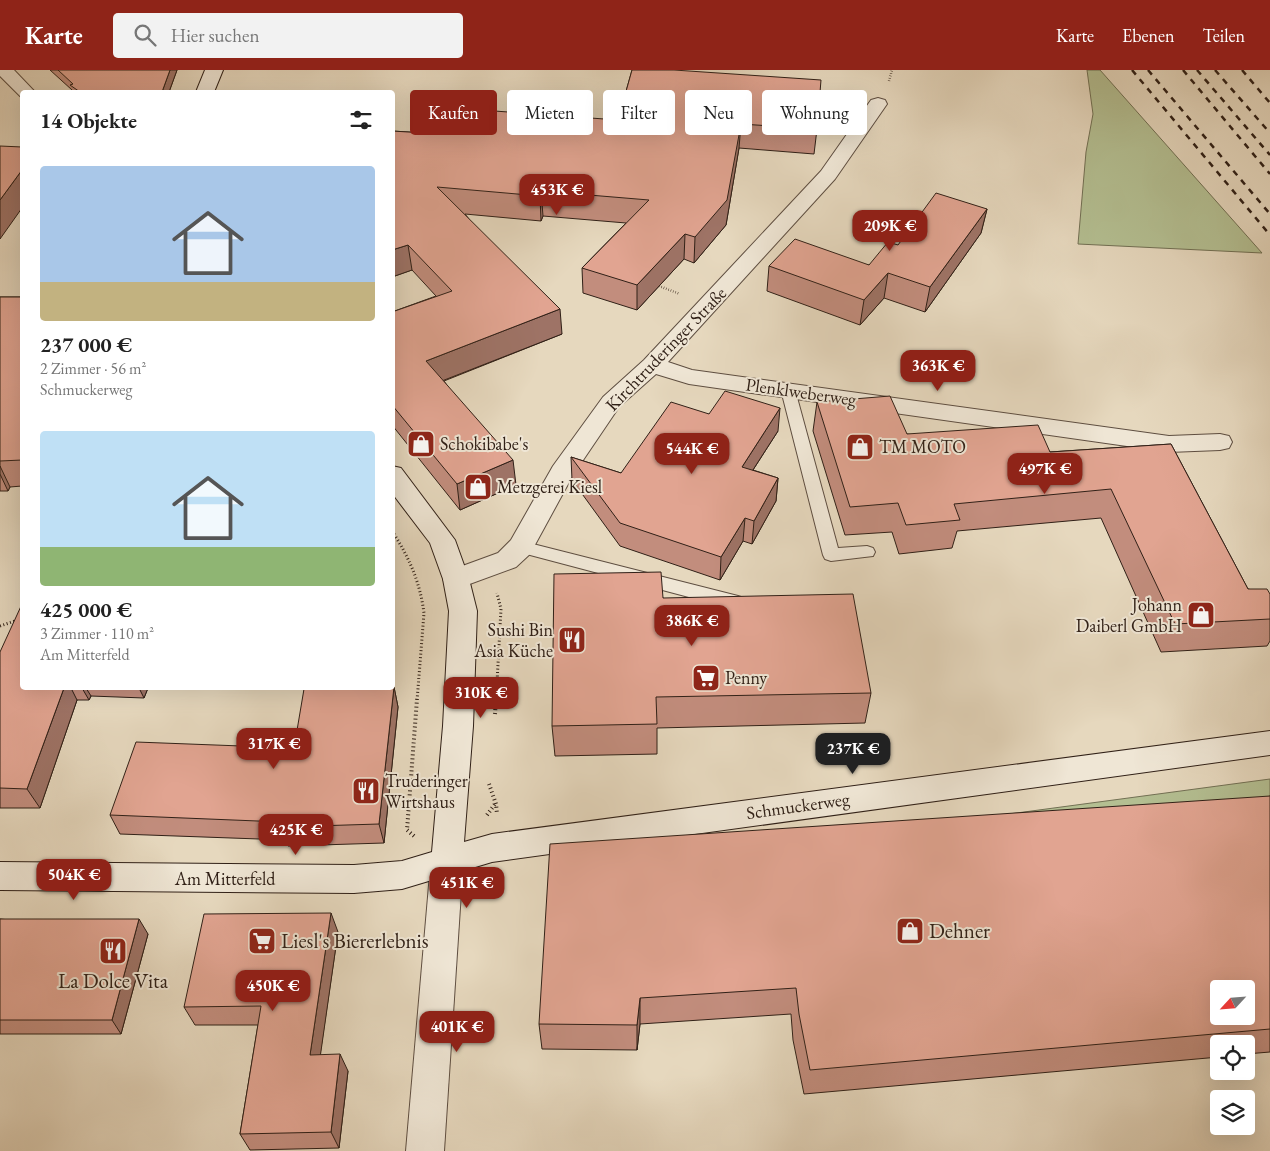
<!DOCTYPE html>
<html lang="de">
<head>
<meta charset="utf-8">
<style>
	:root { --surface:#fff; --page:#f2f2f2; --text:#222; --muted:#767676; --accent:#8f2418 }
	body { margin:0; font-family:"EB Garamond",serif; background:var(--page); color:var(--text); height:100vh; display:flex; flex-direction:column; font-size:19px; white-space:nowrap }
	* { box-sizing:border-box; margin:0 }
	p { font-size:16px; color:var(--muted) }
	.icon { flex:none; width:28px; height:28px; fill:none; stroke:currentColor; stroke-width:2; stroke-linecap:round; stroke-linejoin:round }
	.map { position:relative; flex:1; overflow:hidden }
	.side { position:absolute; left:20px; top:20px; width:375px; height:600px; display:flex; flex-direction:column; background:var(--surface); border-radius:5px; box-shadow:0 5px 20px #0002 }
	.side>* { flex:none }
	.banner { position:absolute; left:410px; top:20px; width:475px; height:45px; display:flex; gap:10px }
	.needle { width:32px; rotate:244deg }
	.tools { position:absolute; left:1210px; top:910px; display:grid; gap:10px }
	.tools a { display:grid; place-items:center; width:45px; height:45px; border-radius:5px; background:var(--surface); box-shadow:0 5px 20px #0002; font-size:25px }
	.price { position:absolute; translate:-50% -42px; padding:0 11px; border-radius:10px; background:var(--accent); color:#fff; font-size:16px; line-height:32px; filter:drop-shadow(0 1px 2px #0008) }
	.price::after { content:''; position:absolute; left:50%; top:30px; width:15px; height:11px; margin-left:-8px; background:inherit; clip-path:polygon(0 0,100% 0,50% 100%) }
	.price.on { background:#222; color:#fff }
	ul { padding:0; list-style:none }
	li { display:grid; align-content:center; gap:10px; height:265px; padding:0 20px }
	li span { display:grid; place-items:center; height:155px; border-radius:5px; color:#555 }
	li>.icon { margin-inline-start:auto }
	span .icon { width:90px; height:90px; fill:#fffc; stroke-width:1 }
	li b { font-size:21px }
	h2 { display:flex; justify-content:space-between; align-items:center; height:60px; padding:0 20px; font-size:21px }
	.tag { padding:0 18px; border-radius:5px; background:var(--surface); box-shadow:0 5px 20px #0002; font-size:18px; line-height:45px }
	.tag.on { background:var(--accent); color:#fff }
	header { display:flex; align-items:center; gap:30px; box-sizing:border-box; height:70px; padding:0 25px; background:var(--accent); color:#fff }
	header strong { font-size:24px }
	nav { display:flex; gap:28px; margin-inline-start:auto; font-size:18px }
	.search { width:350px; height:45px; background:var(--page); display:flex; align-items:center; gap:12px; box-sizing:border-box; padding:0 18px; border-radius:5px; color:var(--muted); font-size:19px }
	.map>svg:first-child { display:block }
	.green { fill:#b4bf92; stroke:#727054 }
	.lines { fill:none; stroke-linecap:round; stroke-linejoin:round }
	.lane-casing { stroke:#5e4e41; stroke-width:2 }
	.street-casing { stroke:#5e4e41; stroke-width:2 }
	.secondary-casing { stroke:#302017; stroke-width:2 }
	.path-far2 { stroke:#302017; stroke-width:2.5; stroke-dasharray:0.5 2; stroke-linecap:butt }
	.path-far1 { stroke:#302017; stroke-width:3; stroke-dasharray:1 2.5; stroke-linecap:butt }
	.path { stroke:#302017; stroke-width:4; stroke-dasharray:1 3; stroke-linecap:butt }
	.lane { fill:#efe6d5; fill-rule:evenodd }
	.street { fill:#efe6d5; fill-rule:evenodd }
	.secondary { fill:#efe6d5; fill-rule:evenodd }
	.rail { stroke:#302017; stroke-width:2.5; stroke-dasharray:6 6; stroke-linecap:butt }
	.wall { fill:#c28d7d; stroke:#302017 }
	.shaded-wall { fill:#9e7366; stroke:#302017 }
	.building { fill:#e1a491; stroke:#302017; fill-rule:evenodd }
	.labels { text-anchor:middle; stroke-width:4; stroke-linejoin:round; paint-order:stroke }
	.street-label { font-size:18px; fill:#302017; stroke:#efe6d5 }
	.poi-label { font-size:18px; fill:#302017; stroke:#efe6d5; text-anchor:start }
	.near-poi-label { font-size:21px; fill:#302017; stroke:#efe6d5; text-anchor:start }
</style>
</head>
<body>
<header>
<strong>Karte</strong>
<div class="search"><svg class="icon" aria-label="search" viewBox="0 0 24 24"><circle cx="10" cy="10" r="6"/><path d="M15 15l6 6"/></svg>Hier suchen</div>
<nav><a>Karte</a><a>Ebenen</a><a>Teilen</a></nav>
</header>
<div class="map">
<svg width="1270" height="1081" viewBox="0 0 1270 1081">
	<rect width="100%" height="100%" fill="#e6d8be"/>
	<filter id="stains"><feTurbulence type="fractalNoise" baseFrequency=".004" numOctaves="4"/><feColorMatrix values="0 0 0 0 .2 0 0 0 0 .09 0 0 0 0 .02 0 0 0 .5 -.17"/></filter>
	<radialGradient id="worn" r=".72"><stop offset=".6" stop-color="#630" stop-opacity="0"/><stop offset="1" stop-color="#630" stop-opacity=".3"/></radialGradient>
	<g class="green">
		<path d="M1087 0H1100L1262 183 1078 174 1086 82 1093 44Z"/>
		<path d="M1270 709V754L778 775Z"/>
	</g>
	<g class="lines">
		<defs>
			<g id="lane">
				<path d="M788 315 793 317 795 320 838 478 867 476 873 478 875 482 873 486 831 491 825 489 823 485 781 320 783 317Z"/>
				<path d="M521 471 738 526 744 528 747 533 744 538 738 540 515 481 513 477 515 473Z"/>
			</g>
			<g id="street">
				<path d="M0 0H14L35 22H22V27L20 26 0 6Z"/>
				<path d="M878 28 885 30 887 34 835 109 668 292 692 300 1169 366 1220 364 1229 366 1232 372 1229 378 1220 380 1169 382 689 314 656 304 619 337 573 405 530 484 516 497 456 519 446 516 443 509 446 502 498 483 511 470 553 396 603 327 644 290 821 101 871 30Z"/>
				<path d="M447 778 458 782 463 792 444 1081H406L431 792 436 782Z"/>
			</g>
			<g id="secondary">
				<path d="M205 0H223L214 22H196Z"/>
				<path d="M392 396 401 398 455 470 469 509 477 541 473 656 464 772 492 764 1270 661V685L492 792 402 819 354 823 0 820V792L354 795 402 791 432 782 443 656 449 541 443 509 430 473 392 423Z"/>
			</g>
		</defs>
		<use href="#lane" class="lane-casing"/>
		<use href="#street" class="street-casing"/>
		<use href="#secondary" class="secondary-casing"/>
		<g class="path-far2">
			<path d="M889 11 892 0"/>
			<path d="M659 216 680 224"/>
		</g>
		<g class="path-far1">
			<path d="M392 461C409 487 420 512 424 543L417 631"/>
			<path d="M0 556 15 551H22"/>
			<path d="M496 631 501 539 497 523"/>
		</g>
		<g class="path">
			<path d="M495 644 496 629"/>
			<path d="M489 714 496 734 497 744"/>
			<path d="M487 745 495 734"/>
			<path d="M414 766 407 760 417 629"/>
		</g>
		<use href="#lane" class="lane"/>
		<use href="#street" class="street"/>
		<use href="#secondary" class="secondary"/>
		<g class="rail">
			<path d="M1132 0 1270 165"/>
			<path d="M1148 0 1270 144"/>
			<path d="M1183 0 1270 104"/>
			<path d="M1197 0 1270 85"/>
			<path d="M1215 0 1270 63"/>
			<path d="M1242 0 1270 33"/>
		</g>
	</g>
	<g class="wall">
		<path d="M50 0H177L169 22H73L72 20Z"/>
		<path d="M632 0 817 59 814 84 739 78 726 155 694 193 684 189 637 240 583 223 582 198 626 153 543 146 541 151 465 144 562 264 444 311 516 415 460 440 392 355V242L436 226 412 200 392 207V61L441 64 618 50Z"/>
		<path d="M987 139 981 163 925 242 884 228 860 255 767 221 769 196 869 195 898 175Z"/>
		<path d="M0 227H22V416L10 417 8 421H0Z"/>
		<path d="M817 332 907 364 1050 382 1171 374 1248 519 1270 524V571L1267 576 1161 582 1101 448 957 461 952 478 899 484 892 462 845 465 813 361Z"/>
		<path d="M709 344 778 361 753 400 778 408 776 431 752 474 743 471 720 510 620 476 572 410 571 387 621 403Z"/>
		<path d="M663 528 871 623 865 653 657 658V684L555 686 552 656Z"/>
		<path d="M0 582 22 618H148L144 628 91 626 89 630H77L40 738H0Z"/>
		<path d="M394 617 398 637 384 773 288 776 287 770 120 764 110 745 294 678Z"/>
		<path d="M1270 726V982L1246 984V974H1219V987L804 1024 793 970 791 944 640 954 637 980 542 979 539 954Z"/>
		<path d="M0 849 148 864 121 964H0Z"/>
		<path d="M338 862 320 985 348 1001 339 1078 250 1080 240 1064 258 955H195L184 937Z"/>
	</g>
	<g class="shaded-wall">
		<path d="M170 0H177L169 22H162Z"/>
		<path d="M741 54 739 78 726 155 694 193 695 167Z"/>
		<path d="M22 100V138L0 169V130Z"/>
		<path d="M541 121 543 146 541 151 540 126Z"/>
		<path d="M987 139 981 163 925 242 930 217Z"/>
		<path d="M685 164 684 189 637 240V215Z"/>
		<path d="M408 175 412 200 392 207V180Z"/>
		<path d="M888 203 884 228 860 255 864 230Z"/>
		<path d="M560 239 562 264 429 316 426 291Z"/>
		<path d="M780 338 778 361 740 420 742 397Z"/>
		<path d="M513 390 516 415 460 440 457 414Z"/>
		<path d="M0 396 10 417 8 421 0 404Z"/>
		<path d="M778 408 776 431 752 474 754 451Z"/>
		<path d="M745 448 743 471 720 510 721 487Z"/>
		<path d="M394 617 398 637 384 773 379 754Z"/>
		<path d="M64 618H71L77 630 40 738 27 719Z"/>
		<path d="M82 618H86L91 626 89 630Z"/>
		<path d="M139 618H148L144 628Z"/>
		<path d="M331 843 338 862 318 1002 310 985Z"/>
		<path d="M139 849 148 864 121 964 112 950Z"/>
		<path d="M640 928V954L637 980V955Z"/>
		<path d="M340 984 348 1001 339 1078 331 1062Z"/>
	</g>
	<g class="building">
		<path d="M58 0H170L162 22H80L70 15 73 14Z"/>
		<path d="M632 0H674L821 10 817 59 741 54 727 130 695 167 685 164 637 215 582 198 649 130 541 121 540 126 437 117 560 239 426 291 513 390 457 414 392 335V254L395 253 392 250V242L452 221 408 175 392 180V61L441 64 453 38 618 50Z"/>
		<path d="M0 76 22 77V100L0 130Z"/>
		<path d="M936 123 987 139 930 217 888 203 864 230 769 196 795 169 869 195 888 172 898 175Z"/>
		<path d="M0 227H22V390L0 391Z"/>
		<path d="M725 321 780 338 742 397 778 408 754 451 745 448 721 487 620 453 571 387 621 403 671 332 709 344Z"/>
		<path d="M890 326 907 364 1038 355 1050 382 1171 374 1248 519H1267L1270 524V549L1175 554 1111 419 954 434 960 450 906 455 898 433 850 437 817 332Z"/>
		<path d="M661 502 663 528 853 524 871 623 656 627 657 654 552 656 554 504Z"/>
		<path d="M22 534V618H64L27 719 0 718V582Z"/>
		<path d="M392 617H394L379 754 282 757V752L110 745 136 672 294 678 304 619Z"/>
		<path d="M1270 726V959L810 1000 799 944 796 918 640 928 637 955 539 954 550 774ZM1219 919H1246V946H1219Z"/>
		<path d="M331 843 310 985 340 984 331 1062 240 1064 261 936 184 937 204 844Z"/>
		<path d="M0 849H139L112 950H0Z"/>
	</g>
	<defs>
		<symbol id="shop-square" viewBox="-11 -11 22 22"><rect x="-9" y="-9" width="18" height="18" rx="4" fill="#8f2418" stroke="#efe6d5"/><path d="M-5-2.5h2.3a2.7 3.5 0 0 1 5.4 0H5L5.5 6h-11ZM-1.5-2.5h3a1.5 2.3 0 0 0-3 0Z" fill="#fff"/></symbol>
		<symbol id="restaurant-square" viewBox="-11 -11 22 22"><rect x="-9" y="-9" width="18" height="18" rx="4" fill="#8f2418" stroke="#efe6d5"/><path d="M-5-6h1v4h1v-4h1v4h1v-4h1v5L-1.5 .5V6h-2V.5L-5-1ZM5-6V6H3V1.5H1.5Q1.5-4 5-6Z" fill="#fff"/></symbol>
		<symbol id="supermarket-square" viewBox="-11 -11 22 22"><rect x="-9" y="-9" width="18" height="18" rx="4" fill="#8f2418" stroke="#efe6d5"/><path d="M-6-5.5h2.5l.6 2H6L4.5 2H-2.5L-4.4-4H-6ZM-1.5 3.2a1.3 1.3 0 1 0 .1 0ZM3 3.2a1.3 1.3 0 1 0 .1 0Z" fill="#fff"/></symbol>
	</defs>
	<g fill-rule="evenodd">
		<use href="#shop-square" x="405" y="358" width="32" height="32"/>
		<use href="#shop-square" x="844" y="361" width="32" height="32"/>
		<use href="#shop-square" x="462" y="401" width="32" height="32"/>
		<use href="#shop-square" x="1185" y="529" width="32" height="32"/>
		<use href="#restaurant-square" x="556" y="554" width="32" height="32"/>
		<use href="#supermarket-square" x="690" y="592" width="32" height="32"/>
		<use href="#restaurant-square" x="350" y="705" width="32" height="32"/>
		<use href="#shop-square" x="894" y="845" width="32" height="32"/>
		<use href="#supermarket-square" x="246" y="855" width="32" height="32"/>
		<use href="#restaurant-square" x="97" y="865" width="32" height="32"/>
	</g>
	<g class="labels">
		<g class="street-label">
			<text transform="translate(666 279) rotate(-46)" y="6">Kirchtruderinger Straße</text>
			<text transform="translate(801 322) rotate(8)" y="6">Plenklweberweg</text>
			<text transform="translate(798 736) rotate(-8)" y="6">Schmuckerweg</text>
			<text x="225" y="815">Am Mitterfeld</text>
		</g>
		<g class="poi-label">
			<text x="440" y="380">Schokibabe's</text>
			<text x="879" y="383">TM MOTO</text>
			<text x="497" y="423">Metzgerei Kiesl</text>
			<text x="1182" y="541" text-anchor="end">Johann<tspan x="1182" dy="21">Daiberl GmbH</tspan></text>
			<text x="553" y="566" text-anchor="end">Sushi Bin<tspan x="553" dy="21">Asia Küche</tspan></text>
			<text x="725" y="614">Penny</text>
			<text x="385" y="717">Truderinger<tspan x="385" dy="21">Wirtshaus</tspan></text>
		</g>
		<g class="near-poi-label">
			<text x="929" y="868">Dehner</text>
			<text x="281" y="878">Liesl's Biererlebnis</text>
			<text x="113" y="918" text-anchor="middle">La Dolce Vita</text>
		</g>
	</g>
	<rect width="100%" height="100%" filter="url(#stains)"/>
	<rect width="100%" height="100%" fill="url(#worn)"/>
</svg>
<div class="tools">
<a><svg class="needle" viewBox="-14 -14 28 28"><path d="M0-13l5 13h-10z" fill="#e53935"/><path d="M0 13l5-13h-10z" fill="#767676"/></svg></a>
<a><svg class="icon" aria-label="locate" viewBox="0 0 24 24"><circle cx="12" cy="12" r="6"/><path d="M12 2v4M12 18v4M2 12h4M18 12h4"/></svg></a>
<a><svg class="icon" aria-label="layers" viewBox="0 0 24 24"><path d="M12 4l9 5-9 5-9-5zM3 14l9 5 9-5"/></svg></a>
</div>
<b class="price" style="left:557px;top:146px">453K €</b>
<b class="price" style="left:890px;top:182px">209K €</b>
<b class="price" style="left:938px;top:322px">363K €</b>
<b class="price" style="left:692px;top:405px">544K €</b>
<b class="price" style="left:1045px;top:425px">497K €</b>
<b class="price" style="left:692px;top:577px">386K €</b>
<b class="price" style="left:481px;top:649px">310K €</b>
<b class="price" style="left:274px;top:700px">317K €</b>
<b class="price on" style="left:853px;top:705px">237K €</b>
<b class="price" style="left:296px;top:786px">425K €</b>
<b class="price" style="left:74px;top:831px">504K €</b>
<b class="price" style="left:467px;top:839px">451K €</b>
<b class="price" style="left:273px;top:942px">450K €</b>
<b class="price" style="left:457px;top:983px">401K €</b>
<div class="banner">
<a class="tag on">Kaufen</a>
<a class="tag">Mieten</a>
<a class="tag">Filter</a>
<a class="tag">Neu</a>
<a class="tag">Wohnung</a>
</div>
<section class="side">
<h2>14 Objekte<svg class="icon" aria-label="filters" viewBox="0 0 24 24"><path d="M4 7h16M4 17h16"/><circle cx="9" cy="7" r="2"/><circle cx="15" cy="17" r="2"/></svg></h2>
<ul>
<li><span style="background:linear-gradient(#a9c7e8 75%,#c2b280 0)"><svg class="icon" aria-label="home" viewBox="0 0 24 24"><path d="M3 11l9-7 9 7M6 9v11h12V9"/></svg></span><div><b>237 000 €</b><p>2 Zimmer · 56 m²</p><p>Schmuckerweg</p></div></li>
<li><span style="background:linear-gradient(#bfe0f5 75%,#8fb573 0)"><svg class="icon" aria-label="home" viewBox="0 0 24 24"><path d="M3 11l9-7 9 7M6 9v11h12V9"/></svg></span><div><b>425 000 €</b><p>3 Zimmer · 110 m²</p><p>Am Mitterfeld</p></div></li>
</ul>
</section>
</div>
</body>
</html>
